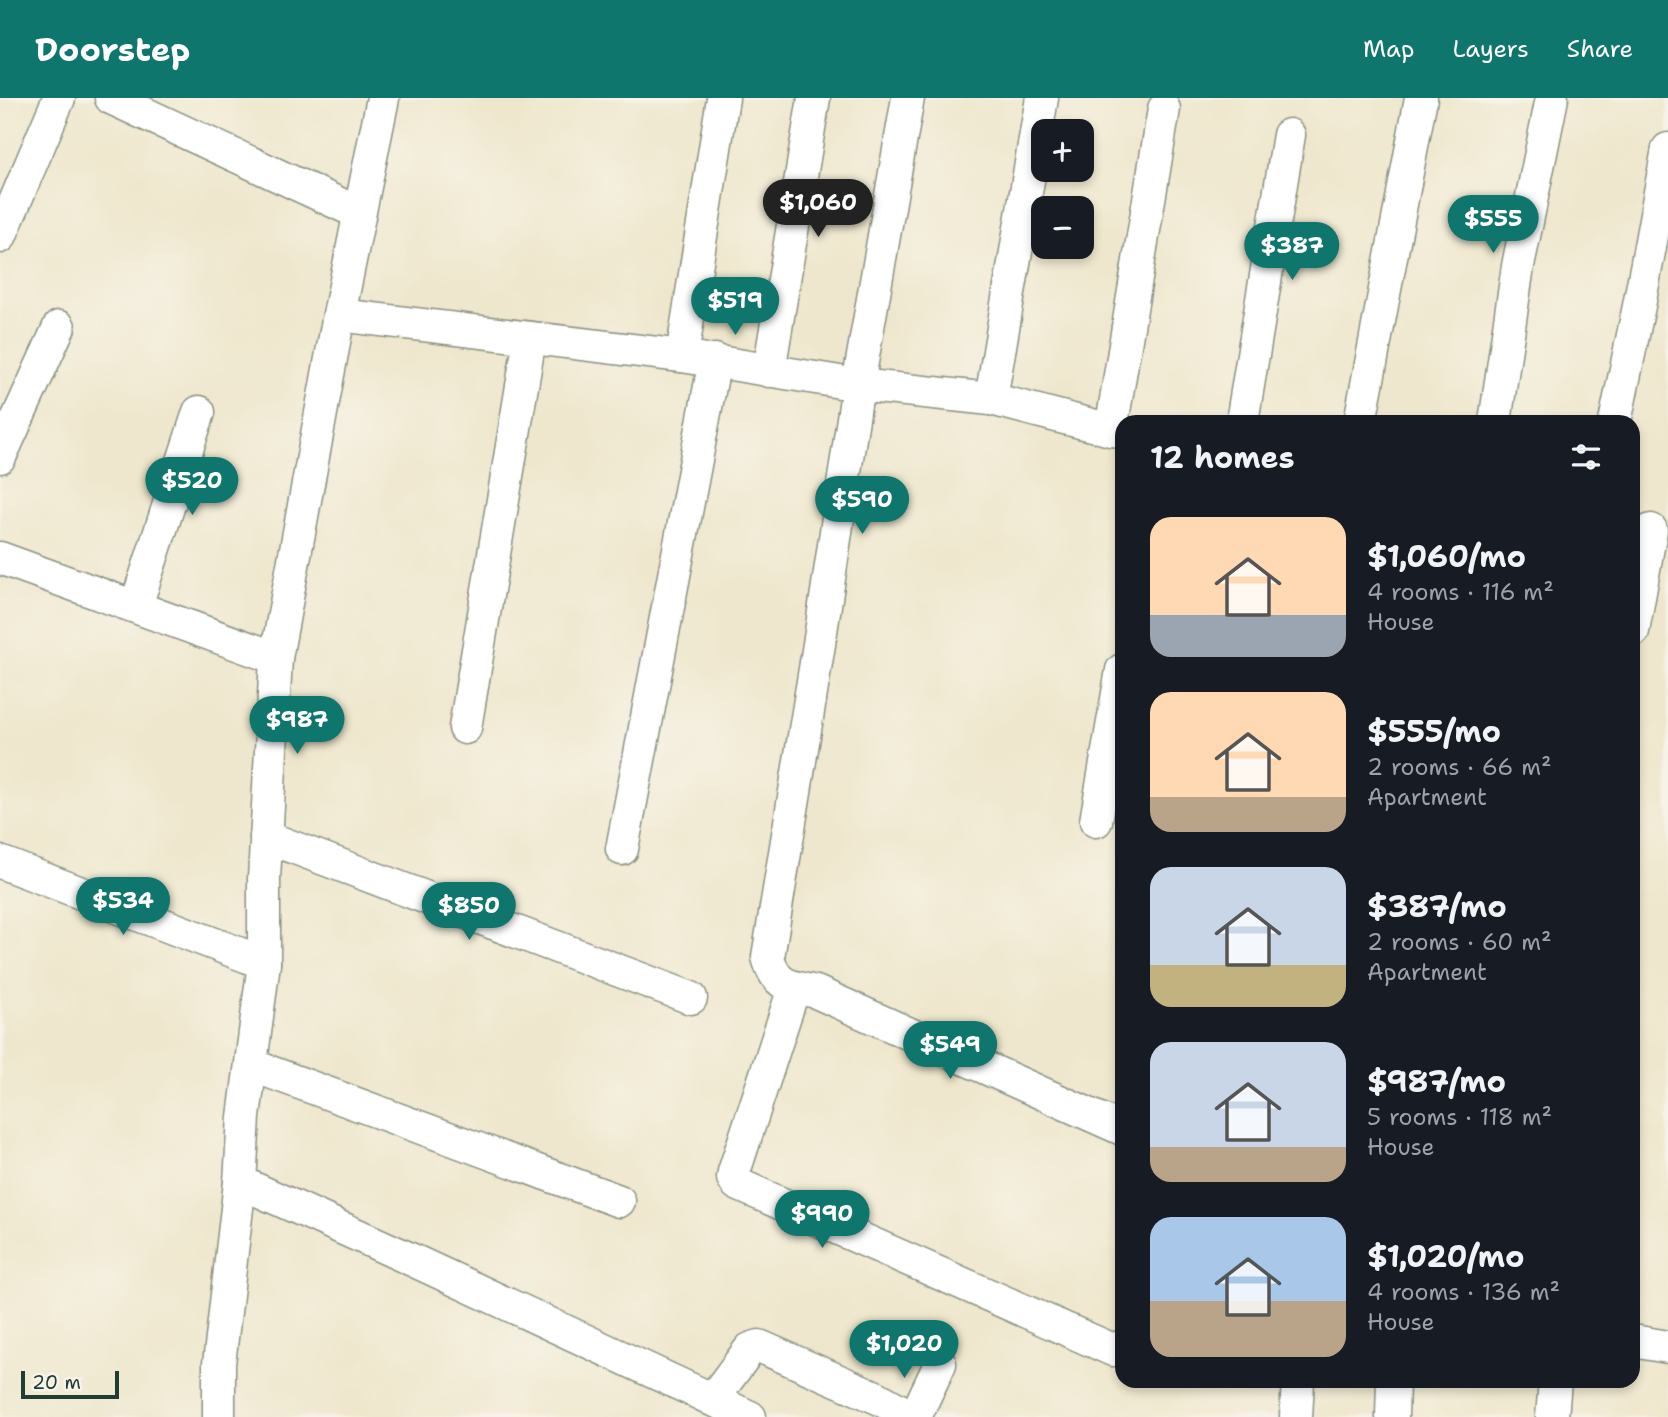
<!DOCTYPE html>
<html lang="en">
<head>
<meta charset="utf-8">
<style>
	:root { --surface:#171b24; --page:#20242c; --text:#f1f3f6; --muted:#9ea1a6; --accent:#0f766e }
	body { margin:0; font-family:"Shantell Sans",sans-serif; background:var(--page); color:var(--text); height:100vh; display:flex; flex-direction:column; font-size:26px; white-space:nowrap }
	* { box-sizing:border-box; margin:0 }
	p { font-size:23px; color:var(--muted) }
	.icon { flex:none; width:38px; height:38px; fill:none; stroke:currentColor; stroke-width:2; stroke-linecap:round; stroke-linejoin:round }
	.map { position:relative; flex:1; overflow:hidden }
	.side { position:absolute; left:1115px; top:317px; width:525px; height:973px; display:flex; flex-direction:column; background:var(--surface); border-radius:21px; box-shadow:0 4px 10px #0003 }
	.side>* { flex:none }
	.controls { position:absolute; left:1031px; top:21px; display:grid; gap:14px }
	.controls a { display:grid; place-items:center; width:63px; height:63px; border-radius:14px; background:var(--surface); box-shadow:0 4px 10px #0003; font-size:35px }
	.scale { position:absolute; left:21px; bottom:18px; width:98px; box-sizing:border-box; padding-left:7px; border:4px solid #1f3d34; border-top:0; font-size:19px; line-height:24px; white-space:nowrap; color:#1f3d34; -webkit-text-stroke:5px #f7f3e8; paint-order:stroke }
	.price { position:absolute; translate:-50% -60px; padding:0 16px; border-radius:24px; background:var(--accent); color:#fff; font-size:23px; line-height:46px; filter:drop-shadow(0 2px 4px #0008) }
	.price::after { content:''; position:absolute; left:50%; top:42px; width:21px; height:16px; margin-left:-10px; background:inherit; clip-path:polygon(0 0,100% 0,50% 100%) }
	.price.current { background:#222; color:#fff }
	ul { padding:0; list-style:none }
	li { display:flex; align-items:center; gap:21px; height:175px; padding:0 35px }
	li span { display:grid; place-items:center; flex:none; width:196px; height:140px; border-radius:21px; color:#555 }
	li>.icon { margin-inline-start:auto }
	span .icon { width:84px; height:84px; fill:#fffc; stroke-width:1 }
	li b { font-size:30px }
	h2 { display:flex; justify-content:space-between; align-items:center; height:84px; padding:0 35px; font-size:30px }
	header { display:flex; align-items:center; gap:42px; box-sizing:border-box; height:98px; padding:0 35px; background:var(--accent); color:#fff }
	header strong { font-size:33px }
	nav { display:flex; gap:38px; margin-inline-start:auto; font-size:24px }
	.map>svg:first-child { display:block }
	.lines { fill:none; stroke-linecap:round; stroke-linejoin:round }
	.minor-casing { stroke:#879280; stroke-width:35 }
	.minor { stroke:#fff; stroke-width:32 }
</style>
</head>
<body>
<header>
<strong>Doorstep</strong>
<nav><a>Map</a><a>Layers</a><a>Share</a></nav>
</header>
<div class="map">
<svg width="1668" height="1319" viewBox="0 0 1668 1319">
	<rect width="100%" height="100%" fill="#f7f3e8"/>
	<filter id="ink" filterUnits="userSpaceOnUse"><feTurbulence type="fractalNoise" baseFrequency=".0143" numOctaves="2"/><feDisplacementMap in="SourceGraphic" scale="14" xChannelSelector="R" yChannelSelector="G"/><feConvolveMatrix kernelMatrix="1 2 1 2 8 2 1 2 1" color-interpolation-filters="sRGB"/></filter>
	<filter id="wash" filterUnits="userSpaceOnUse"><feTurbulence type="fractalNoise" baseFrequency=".00686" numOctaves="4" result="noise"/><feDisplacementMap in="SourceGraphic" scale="28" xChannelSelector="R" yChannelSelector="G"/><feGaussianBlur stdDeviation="1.57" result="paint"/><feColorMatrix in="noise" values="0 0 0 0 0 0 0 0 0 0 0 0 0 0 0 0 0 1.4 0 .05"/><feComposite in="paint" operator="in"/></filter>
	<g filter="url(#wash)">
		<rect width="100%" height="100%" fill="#efe7cd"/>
	</g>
	<g filter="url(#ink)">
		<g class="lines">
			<defs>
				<g id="minor">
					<path d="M111 0 359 115"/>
					<path d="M908 0 858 287 821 534 768 859C776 889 789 888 816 894L1122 1031"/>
					<path d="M0 139 59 0"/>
					<path d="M339 217 682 258 858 287 991 301 1111 332 1122 333"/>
					<path d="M682 258 723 0"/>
					<path d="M769 273 814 0"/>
					<path d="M991 301 1042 0"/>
					<path d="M1242 324 1289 37"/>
					<path d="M1360 324 1421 0"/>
					<path d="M1495 324 1518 168 1552 0"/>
					<path d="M1615 324 1639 208 1668 51"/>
					<path d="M1111 332 1164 11"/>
					<path d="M0 359 59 229"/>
					<path d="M0 460 276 560"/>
					<path d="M136 508 199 314"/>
					<path d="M1633 533 1651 432"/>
					<path d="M465 630 530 240"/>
					<path d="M1096 723 1122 572"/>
					<path d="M266 739 691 900"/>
					<path d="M622 751 715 262"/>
					<path d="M0 764 264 865"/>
					<path d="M794 890 734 1074 733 1080 737 1086 1113 1252 1120 1250 1122 1248"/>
					<path d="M251 967 619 1103"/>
					<path d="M240 1084 419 1165 750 1319"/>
					<path d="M1633 1243 1668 1249"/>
					<path d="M712 1302 750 1251 759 1248 878 1300 912 1319"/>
					<path d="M219 1319V1266L240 1084 244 1019 264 865V781L276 560 339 217 383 0"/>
					<path d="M915 1319 940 1266"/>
					<path d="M1296 1319 1298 1283"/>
					<path d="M1392 1319 1393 1283"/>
					<path d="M1552 1319 1555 1283"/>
				</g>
			</defs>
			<use href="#minor" class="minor-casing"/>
			<use href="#minor" class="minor"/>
		</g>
	</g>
</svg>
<div class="controls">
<a>+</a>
<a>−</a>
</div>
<div class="scale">20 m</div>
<b class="price current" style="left:818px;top:141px">$1,060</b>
<b class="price" style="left:1493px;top:157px">$555</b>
<b class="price" style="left:1292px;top:184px">$387</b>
<b class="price" style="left:735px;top:239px">$519</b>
<b class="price" style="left:192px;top:419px">$520</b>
<b class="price" style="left:862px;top:438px">$590</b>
<b class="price" style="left:297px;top:658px">$987</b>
<b class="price" style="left:123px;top:839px">$534</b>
<b class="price" style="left:469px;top:844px">$850</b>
<b class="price" style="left:950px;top:983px">$549</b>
<b class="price" style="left:822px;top:1152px">$990</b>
<b class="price" style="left:904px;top:1282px">$1,020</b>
<section class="side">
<h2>12 homes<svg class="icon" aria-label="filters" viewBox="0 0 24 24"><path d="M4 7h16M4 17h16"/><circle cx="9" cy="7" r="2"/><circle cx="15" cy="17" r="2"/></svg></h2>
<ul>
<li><span style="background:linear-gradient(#ffd9b3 70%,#9aa5b1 0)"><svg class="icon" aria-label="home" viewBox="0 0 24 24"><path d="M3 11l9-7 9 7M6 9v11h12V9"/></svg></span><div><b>$1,060/mo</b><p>4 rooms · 116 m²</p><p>House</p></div></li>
<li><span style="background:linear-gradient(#ffd9b3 75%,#b9a48a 0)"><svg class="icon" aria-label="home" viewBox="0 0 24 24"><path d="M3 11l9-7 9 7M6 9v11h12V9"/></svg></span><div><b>$555/mo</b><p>2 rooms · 66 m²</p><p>Apartment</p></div></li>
<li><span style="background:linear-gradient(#c9d6e8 70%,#c2b280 0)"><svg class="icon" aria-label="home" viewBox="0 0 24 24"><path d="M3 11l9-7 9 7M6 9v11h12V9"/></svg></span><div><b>$387/mo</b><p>2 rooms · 60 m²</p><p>Apartment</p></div></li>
<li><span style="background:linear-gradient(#c9d6e8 75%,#b9a48a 0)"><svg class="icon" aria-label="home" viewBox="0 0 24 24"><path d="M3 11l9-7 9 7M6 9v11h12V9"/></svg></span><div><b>$987/mo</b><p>5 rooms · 118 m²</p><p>House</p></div></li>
<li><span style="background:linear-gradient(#a9c7e8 60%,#b9a48a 0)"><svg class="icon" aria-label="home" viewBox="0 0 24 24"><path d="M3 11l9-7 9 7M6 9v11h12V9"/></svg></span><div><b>$1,020/mo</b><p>4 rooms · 136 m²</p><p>House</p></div></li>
</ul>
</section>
</div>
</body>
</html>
